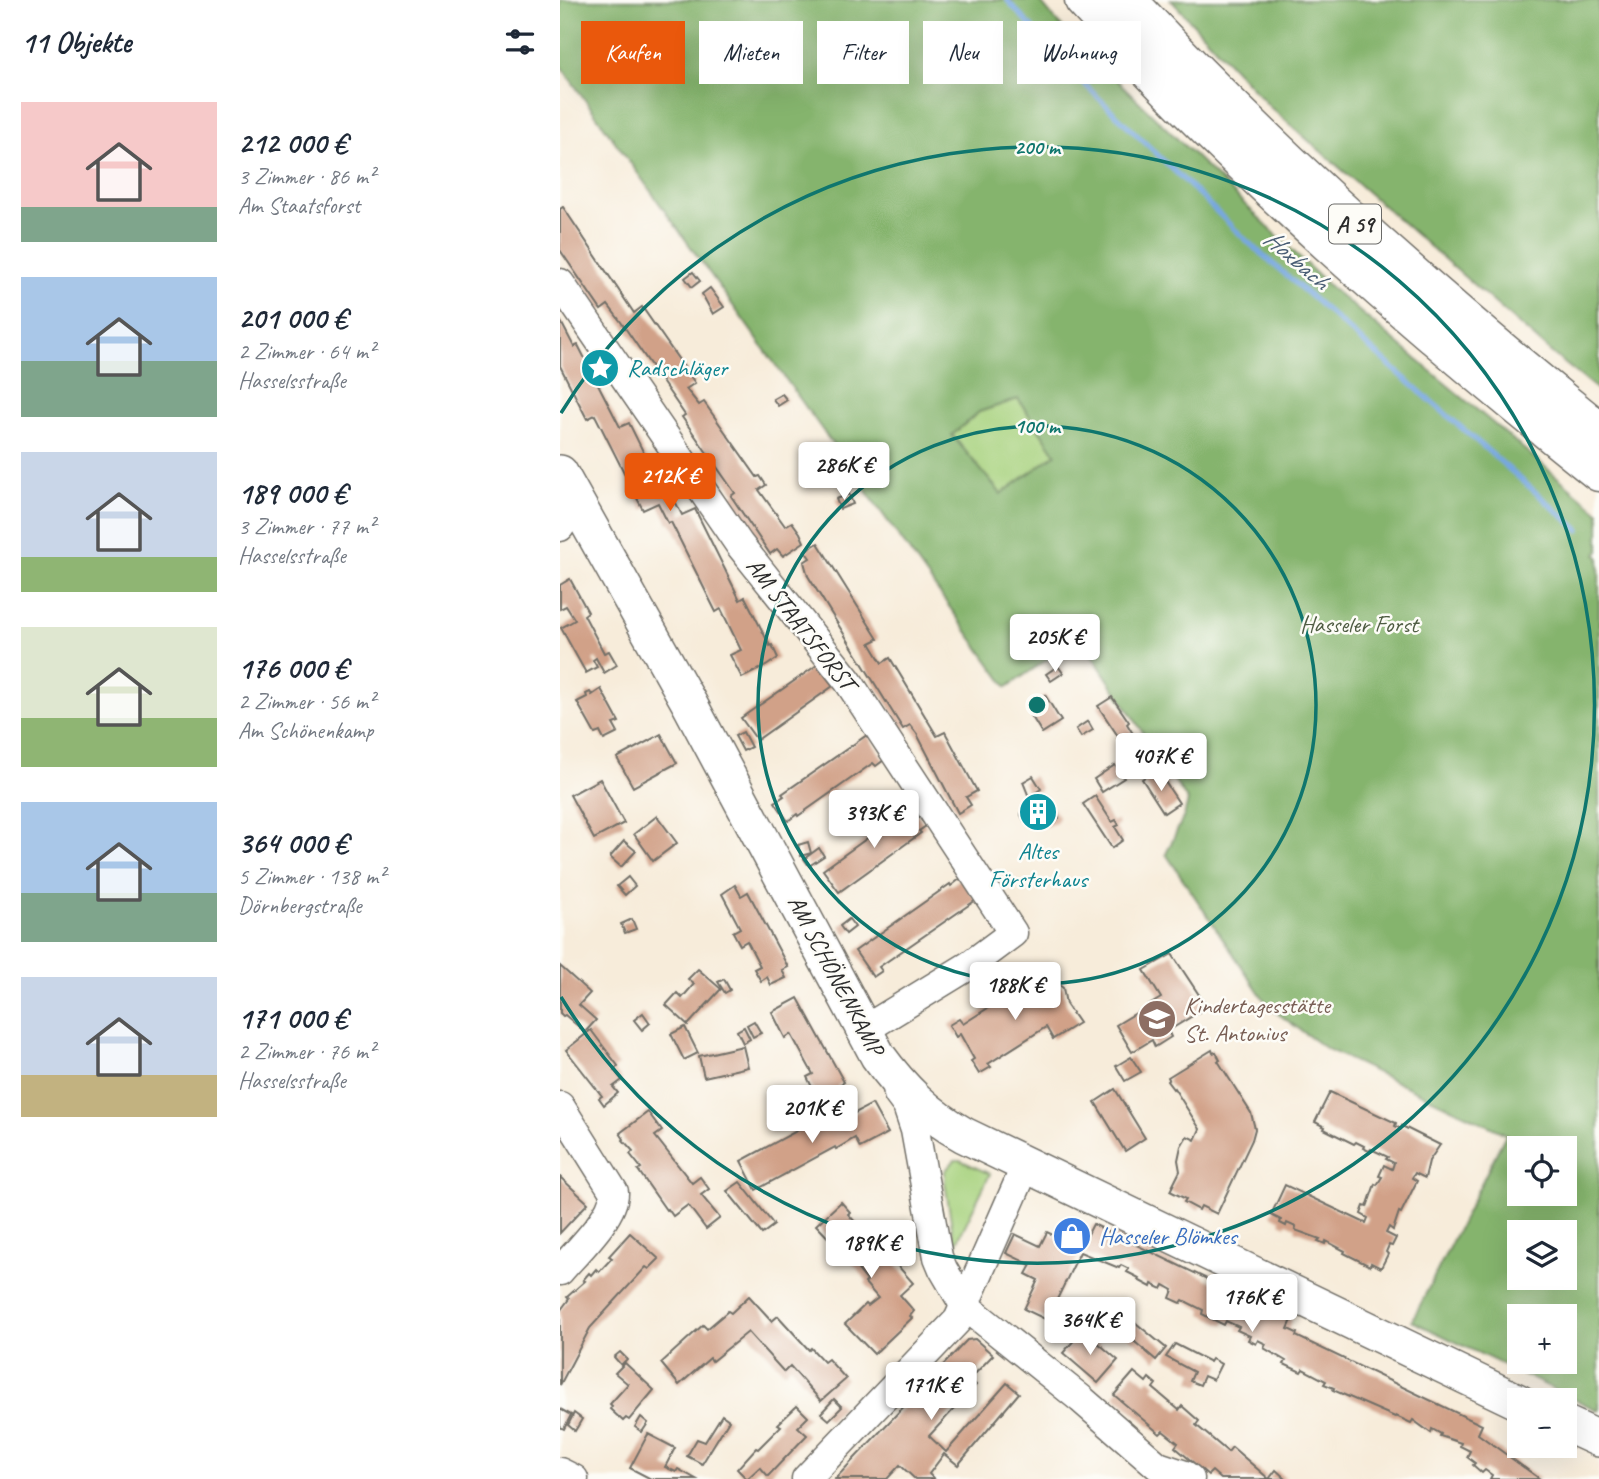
<!DOCTYPE html>
<html lang="de">
<head>
<meta charset="utf-8">
<style>
	:root { --surface:#fff; --page:#f6f6f7; --text:#1f2937; --muted:#747a83; --accent:#ea580c }
	body { margin:0; font-family:Caveat,sans-serif; background:var(--page); color:var(--text); height:100vh; display:flex; flex-direction:column; font-size:26px; white-space:nowrap }
	* { box-sizing:border-box; margin:0 }
	p { font-size:23px; color:var(--muted) }
	.icon { flex:none; width:38px; height:38px; fill:none; stroke:currentColor; stroke-width:2; stroke-linecap:round; stroke-linejoin:round }
	.map { position:relative; flex:1; overflow:hidden }
	.side { display:flex; flex-direction:column; background:var(--surface); width:560px }
	.side>* { flex:none }
	.hud { position:absolute; left:21px; top:21px; width:665px; height:63px; display:flex; gap:14px }
	.controls { position:absolute; left:947px; top:1136px; display:grid; gap:14px }
	.controls a { display:grid; place-items:center; width:70px; height:70px; border-radius:0px; background:var(--surface); box-shadow:0 7px 28px #0002; font-size:35px }
	.price { position:absolute; translate:-50% -60px; padding:0 16px; border-radius:7px; background:#fff; color:#222; font-size:23px; line-height:46px; filter:drop-shadow(0 2px 4px #0008) }
	.price::after { content:''; position:absolute; left:50%; top:42px; width:21px; height:16px; margin-left:-10px; background:inherit; clip-path:polygon(0 0,100% 0,50% 100%) }
	.price.active { background:var(--accent); color:#fff }
	ul { padding:0; list-style:none }
	li { display:flex; align-items:center; gap:21px; height:175px; padding:0 21px }
	li span { display:grid; place-items:center; flex:none; width:196px; height:140px; border-radius:0px; color:#555 }
	li>.icon { margin-inline-start:auto }
	span .icon { width:84px; height:84px; fill:#fffc; stroke-width:1 }
	li b { font-size:30px }
	h2 { display:flex; justify-content:space-between; align-items:center; height:84px; padding:0 21px; font-size:30px }
	.pill { padding:0 24px; border-radius:0px; background:var(--surface); box-shadow:0 7px 28px #0002; font-size:24px; line-height:63px }
	.pill.active { background:var(--accent); color:#fff }
	main { display:flex; flex:1; min-height:0 }
	.map>svg:first-child { display:block }
	.green { fill:#a7d27e; stroke:#697e54; stroke-width:2 }
	.forest { fill:#85b46d; stroke:#58704c; stroke-width:2; fill-rule:evenodd }
	.lines { fill:none; stroke-linecap:round; stroke-linejoin:round }
	.stream { stroke:#77a7e1; stroke-width:5 }
	.building { fill:#d1a188 }
	.minor-casing { stroke:#726f68; stroke-width:31 }
	.major-casing { stroke:#726f68; stroke-width:38 }
	.highway-casing { stroke:#726f68; stroke-width:41 }
	.minor { stroke:#fff; stroke-width:28 }
	.major { stroke:#fff; stroke-width:35 }
	.highway { stroke:#fff; stroke-width:38 }
	.ring { fill:none; stroke:#0f766e; stroke-width:3.5 }
	.labels { text-anchor:middle; stroke-width:5; stroke-linejoin:round; paint-order:stroke }
	.shield { fill:#fdfcf7; stroke:#6a6a68; stroke-width:2 }
	.shield-label { font-size:23px; font-weight:bold; fill:#2b2b2b }
	.culture-label { font-size:24px; fill:#0d838f; stroke:#fdfcf7; text-anchor:start }
	.street-label { font-size:24px; fill:#2b2b2b; stroke:#fdfcf7 }
	.park-label { font-size:24px; fill:#505d44; stroke:#fdfcf7 }
	.education-label { font-size:24px; fill:#785e54; stroke:#fdfcf7; text-anchor:start }
	.shop-label { font-size:24px; fill:#366cbe; stroke:#fdfcf7; text-anchor:start }
	.water-label { font-size:26px; font-style:italic; fill:#495d74; stroke:#fdfcf7 }
	.centre { fill:#0f766e; stroke:#fdfcf7; stroke-width:3.5 }
	.ring-label { font-size:21px; text-anchor:middle; font-weight:bold; fill:#0f766e; stroke:#fdfcf7; stroke-width:5; stroke-linejoin:round; paint-order:stroke }
</style>
</head>
<body>
<main>
<section class="side">
<h2>11 Objekte<svg class="icon" aria-label="filters" viewBox="0 0 24 24"><path d="M4 7h16M4 17h16"/><circle cx="9" cy="7" r="2"/><circle cx="15" cy="17" r="2"/></svg></h2>
<ul>
<li><span style="background:linear-gradient(#f6c9c9 75%,#7fa58c 0)"><svg class="icon" aria-label="home" viewBox="0 0 24 24"><path d="M3 11l9-7 9 7M6 9v11h12V9"/></svg></span><div><b>212 000 €</b><p>3 Zimmer · 86 m²</p><p>Am Staatsforst</p></div></li>
<li><span style="background:linear-gradient(#a9c7e8 60%,#7fa58c 0)"><svg class="icon" aria-label="home" viewBox="0 0 24 24"><path d="M3 11l9-7 9 7M6 9v11h12V9"/></svg></span><div><b>201 000 €</b><p>2 Zimmer · 64 m²</p><p>Hasselsstraße</p></div></li>
<li><span style="background:linear-gradient(#c9d6e8 75%,#8fb573 0)"><svg class="icon" aria-label="home" viewBox="0 0 24 24"><path d="M3 11l9-7 9 7M6 9v11h12V9"/></svg></span><div><b>189 000 €</b><p>3 Zimmer · 77 m²</p><p>Hasselsstraße</p></div></li>
<li><span style="background:linear-gradient(#dfe7d0 65%,#8fb573 0)"><svg class="icon" aria-label="home" viewBox="0 0 24 24"><path d="M3 11l9-7 9 7M6 9v11h12V9"/></svg></span><div><b>176 000 €</b><p>2 Zimmer · 56 m²</p><p>Am Schönenkamp</p></div></li>
<li><span style="background:linear-gradient(#a9c7e8 65%,#7fa58c 0)"><svg class="icon" aria-label="home" viewBox="0 0 24 24"><path d="M3 11l9-7 9 7M6 9v11h12V9"/></svg></span><div><b>364 000 €</b><p>5 Zimmer · 138 m²</p><p>Dörnbergstraße</p></div></li>
<li><span style="background:linear-gradient(#c9d6e8 70%,#c2b280 0)"><svg class="icon" aria-label="home" viewBox="0 0 24 24"><path d="M3 11l9-7 9 7M6 9v11h12V9"/></svg></span><div><b>171 000 €</b><p>2 Zimmer · 76 m²</p><p>Hasselsstraße</p></div></li>
</ul>
</section>
<div class="map">
<svg width="1039" height="1479" viewBox="0 0 1039 1479">
	<rect width="100%" height="100%" fill="#fdfcf7"/>
	<filter id="ink" filterUnits="userSpaceOnUse"><feTurbulence type="fractalNoise" baseFrequency=".0143" numOctaves="2"/><feDisplacementMap in="SourceGraphic" scale="14" xChannelSelector="R" yChannelSelector="G"/><feConvolveMatrix kernelMatrix="1 2 1 2 8 2 1 2 1" color-interpolation-filters="sRGB"/></filter>
	<filter id="wash" filterUnits="userSpaceOnUse"><feTurbulence type="fractalNoise" baseFrequency=".00686" numOctaves="4" result="noise"/><feDisplacementMap in="SourceGraphic" scale="28" xChannelSelector="R" yChannelSelector="G"/><feGaussianBlur stdDeviation="1.57" result="paint"/><feColorMatrix in="noise" values="0 0 0 0 0 0 0 0 0 0 0 0 0 0 0 0 0 1.4 0 .05"/><feComposite in="paint" operator="in"/></filter>
	<g filter="url(#wash)">
		<rect width="100%" height="100%" fill="#f7ecda"/>
		<g class="green">
			<path d="M458 399 496 454 441 494 391 435 419 412Z"/>
			<path d="M395 1160H400L430 1174 395 1246 385 1183V1171Z"/>
		</g>
		<g class="forest">
			<path d="M0 0H479L498 23 769 286 1039 512V551L1036 554 1039 557V1411L852 1321 946 1134 765 1048 709 1007 606 854 624 816 628 801 520 637 447 687 0 65ZM458 399 496 454 441 494 392 435 419 412ZM959 1148H1004V1194H959ZM959 1232H1004V1278H959ZM959 1316H1004V1362H959Z"/>
			<path d="M611 0H1039V391L993 354 710 107Z"/>
		</g>
		<g class="lines">
			<path class="stream" d="M447 0 518 78 688 242 1019 530"/>
		</g>
		<g id="blocks">
			<g class="building">
				<path d="M3 207 74 313 82 307 135 383 126 389 139 405 144 402 197 477 200 476 206 485 199 490 225 526 232 522 240 533 244 542 223 556 217 549 210 554 171 496 175 493 122 417 125 415 61 322 48 305 41 310 0 250V209Z"/>
				<path d="M133 272 140 281 132 287 125 278Z"/>
				<path d="M150 288 164 307 153 314 142 294Z"/>
				<path d="M0 320 14 347 18 345 60 427 69 423 106 498 112 495 122 515 135 509 180 600 185 597 210 646 212 645 218 658 206 666 182 678 170 655 181 650 161 609 156 612 111 522 108 523 98 503 83 510 35 415 27 419 0 366Z"/>
				<path d="M222 394 227 400 218 406 213 399Z"/>
				<path d="M289 494 293 504 280 509 276 499Z"/>
				<path d="M258 543 318 639 310 643 322 663 330 658 377 736 385 732 417 791 406 797 411 805 398 813 357 734 350 725 343 729 248 576 244 562 250 558 245 551Z"/>
				<path d="M10 579 28 612 24 615 44 653 49 651 57 665 44 673 36 658 33 660 37 667 26 673 1 628 15 620 6 606 0 609V585Z"/>
				<path d="M257 665 273 686 197 740 181 718Z"/>
				<path d="M498 666 503 673 491 681 486 674Z"/>
				<path d="M41 689 59 722 53 724 58 733 44 740 40 732 35 734 17 702 27 697 26 694 30 692 32 695Z"/>
				<path d="M485 695 501 721 482 733 466 707Z"/>
				<path d="M552 697 569 722 567 724 575 737 564 745 538 706Z"/>
				<path d="M528 721 533 730 521 737 516 729Z"/>
				<path d="M183 732 191 747 183 751 175 736Z"/>
				<path d="M101 734 117 763 73 787 57 758Z"/>
				<path d="M307 735 324 760 316 766 313 763 238 816 237 814 228 821 215 802 224 796 222 794Z"/>
				<path d="M555 765 564 778 542 792 534 779Z"/>
				<path d="M591 773 599 786 605 782 619 803 604 813 582 779Z"/>
				<path d="M473 776 481 789 469 797 463 782Z"/>
				<path d="M40 779 64 823 34 839 10 795Z"/>
				<path d="M485 796 499 818 495 823 485 827 483 823 476 827 472 820 465 822 461 815 462 810Z"/>
				<path d="M535 796 552 822 556 820 559 825 555 827 563 840 552 848 523 804Z"/>
				<path d="M345 811 349 817 356 813 366 826 359 831 361 833 279 892 263 870Z"/>
				<path d="M97 816 117 843 93 861 74 834Z"/>
				<path d="M64 841 76 851 61 867 50 857Z"/>
				<path d="M248 842 251 853 241 856 238 845Z"/>
				<path d="M259 848 264 856 249 866 244 859Z"/>
				<path d="M68 877 75 886 65 895 57 886Z"/>
				<path d="M401 878 416 900 319 967 322 971 313 977 295 951 390 884 391 886Z"/>
				<path d="M175 885 181 896 188 892 228 967 222 970 226 978 211 985 207 977 201 981 194 969 200 966 187 941 180 945 173 932 180 928 162 894Z"/>
				<path d="M72 919 76 929 65 933 61 924Z"/>
				<path d="M289 919 295 927 286 934 280 926Z"/>
				<path d="M612 954 647 1007 608 1031 611 1037 595 1047 592 1040 572 1052 556 1025 601 998 584 970Z"/>
				<path d="M0 966 30 993 19 1005 36 1020 25 1032 5 1015 3 1016 0 1013Z"/>
				<path d="M138 969 161 989 128 1025 106 1005 117 993 122 998 134 984 128 979Z"/>
				<path d="M491 978 503 988 506 1004 519 1023 493 1039 486 1027 428 1064 431 1067 419 1074 411 1061 414 1059 400 1034 396 1037 389 1025 399 1019 403 1024 467 983 472 991Z"/>
				<path d="M164 979 170 990 165 993 158 982Z"/>
				<path d="M238 998 284 1082 277 1086 283 1096 269 1103 264 1093 257 1097 247 1077 253 1074 231 1034 225 1038 212 1012Z"/>
				<path d="M83 1013 90 1023 82 1030 74 1020Z"/>
				<path d="M194 1021 201 1033 193 1037 187 1025Z"/>
				<path d="M125 1027 138 1053 124 1060 111 1034Z"/>
				<path d="M184 1027 190 1039 183 1043 177 1031Z"/>
				<path d="M31 1030 58 1066 54 1070 62 1080 53 1087 58 1093 44 1105 39 1098 42 1096 6 1050Z"/>
				<path d="M183 1046 188 1067 144 1077 139 1056Z"/>
				<path d="M652 1050 653 1053 656 1052 660 1060 658 1061 691 1113 695 1129 692 1140 657 1214 641 1206 639 1210 624 1202 626 1199 610 1191 620 1171 618 1160 621 1146 627 1136 635 1140 640 1129 614 1088 613 1089 607 1081 609 1079 608 1077Z"/>
				<path d="M571 1057 581 1072 565 1081 556 1066Z"/>
				<path d="M555 1089 585 1138 565 1151 535 1102Z"/>
				<path d="M770 1092 836 1123 835 1126 841 1129 842 1126 880 1145 869 1161 865 1178 855 1173 852 1178 857 1181 841 1213 839 1212 833 1230 829 1227 826 1233 836 1238 832 1246 829 1245 826 1252 828 1254 821 1268 811 1263 810 1266 784 1253 785 1251 766 1241 765 1244 758 1241 760 1239 735 1230 736 1227 727 1223 726 1226 720 1223 721 1220 711 1215 725 1185 803 1222 806 1223 808 1218 801 1214 804 1206 807 1207 815 1184 817 1185 822 1177 819 1176 824 1165 832 1169 834 1163 826 1159 828 1157 811 1149 809 1151 803 1148 804 1146 796 1142 794 1144 764 1129 765 1127 755 1122Z"/>
				<path d="M312 1104 328 1133 300 1148 295 1138 276 1149 275 1147 196 1190 181 1161 268 1114 274 1124Z"/>
				<path d="M88 1112 102 1131 95 1136 132 1183 140 1177 149 1189 141 1195 160 1218 146 1229 128 1205 113 1216 108 1209 106 1210 78 1170 81 1168 70 1154 73 1151 63 1140 64 1139 60 1133Z"/>
				<path d="M0 1177 28 1203 0 1233Z"/>
				<path d="M180 1182 214 1225 202 1234 167 1191Z"/>
				<path d="M281 1202 290 1212 288 1214 321 1251 323 1249 353 1283 340 1295 354 1311 350 1316 352 1318 314 1354 285 1324 306 1304 308 1306 318 1298 305 1283 307 1281 296 1267 256 1225Z"/>
				<path d="M533 1224 732 1320 728 1329 737 1333 736 1336 922 1425 918 1434 980 1479H930L932 1475 925 1470 922 1473 913 1465 915 1463 907 1457 910 1451 900 1446 901 1443 880 1436 881 1434 872 1429 871 1433 853 1420 851 1423 836 1416 835 1417 773 1390 774 1388 764 1384 766 1381 743 1369 741 1372 724 1364 726 1361 704 1348 706 1344 698 1340 696 1344 688 1340 690 1336 677 1330 679 1327 666 1321 664 1325 642 1314 643 1310 623 1300 621 1303 610 1298 613 1290 604 1285 602 1289 592 1284 591 1287 578 1280 579 1278 567 1272 569 1269 561 1265 559 1268 520 1252 487 1320 464 1309 478 1280 466 1274 471 1265 446 1253 455 1234 480 1246 487 1232 499 1238 505 1225 527 1236Z"/>
				<path d="M70 1233 99 1259 89 1269 86 1267 30 1328 0 1385V1311L9 1299 7 1297 25 1281 23 1280 29 1273 31 1275 36 1269 39 1272 52 1258 49 1256Z"/>
				<path d="M189 1296 212 1321 218 1316 249 1350 251 1348 264 1362 268 1359 286 1379 261 1401 230 1366 224 1372 188 1332 152 1361 150 1358 119 1385 101 1363 143 1325 147 1329 168 1311 171 1313Z"/>
				<path d="M565 1314 606 1348 596 1360 555 1325Z"/>
				<path d="M523 1330 558 1360 538 1383 503 1353Z"/>
				<path d="M415 1339 433 1355 410 1379 416 1385 408 1393 411 1396 406 1400 404 1398 369 1436 386 1452 447 1383 459 1393 398 1465 384 1454 369 1474 374 1479H355L340 1465 327 1479H275L407 1340Z"/>
				<path d="M615 1344 650 1362 652 1359 661 1364 653 1380 644 1376 640 1385 630 1381 634 1372 606 1357Z"/>
				<path d="M60 1352 67 1359 61 1365 54 1357Z"/>
				<path d="M65 1363 94 1390 69 1420 66 1418 63 1421 50 1409 52 1406 50 1404 68 1384 55 1373Z"/>
				<path d="M574 1372 586 1382 589 1378 596 1384 593 1388 619 1410 622 1406 639 1421 636 1425 668 1452 672 1447 709 1479 716 1470 726 1479H661L652 1471 648 1475 615 1447 618 1443 603 1431 600 1434 554 1395Z"/>
				<path d="M274 1399 282 1407 269 1420 261 1413Z"/>
				<path d="M237 1406 248 1417 238 1427 247 1435 208 1476 200 1467 187 1479 177 1469 196 1448 198 1449 221 1426 218 1424Z"/>
				<path d="M0 1409 11 1415 4 1429 0 1427Z"/>
				<path d="M14 1413 22 1419 15 1431 8 1425Z"/>
				<path d="M162 1415 169 1420 142 1464 127 1456 137 1439 145 1442Z"/>
				<path d="M81 1417 88 1423 82 1432 75 1427Z"/>
				<path d="M88 1434 115 1448 105 1467 116 1472 118 1469 136 1479H91L70 1468Z"/>
			</g>
		</g>
	</g>
	<g filter="url(#ink)">
		<use href="#blocks" fill-opacity="0" stroke="#726f68" stroke-width="2"/>
		<g class="lines">
			<defs>
				<g id="minor">
					<path d="M0 283 179 544 288 681 453 933 410 965 304 1030"/>
					<path d="M0 527 17 503"/>
					<path d="M337 1087 338 1094 347 1106 355 1130 378 1257 383 1269 404 1305 521 1399 598 1466 625 1475 630 1479"/>
					<path d="M0 1106 54 1192C55 1216 16 1252 0 1271"/>
					<path d="M0 1472 14 1479"/>
					<path d="M246 1479 398 1320 466 1165"/>
				</g>
				<g id="major">
					<path d="M0 473 129 703 318 1056C342 1089 368 1115 404 1135L959 1402"/>
					<path d="M1004 1423 1039 1439"/>
				</g>
				<g id="highway">
					<path d="M524 0C681 173 857 326 1039 472"/>
					<path d="M567 0C713 156 873 298 1039 431"/>
				</g>
			</defs>
			<use href="#minor" class="minor-casing"/>
			<use href="#major" class="major-casing"/>
			<use href="#highway" class="highway-casing"/>
			<use href="#minor" class="minor"/>
			<use href="#major" class="major"/>
			<use href="#highway" class="highway"/>
		</g>
	</g>
	<g class="ring">
		<circle cx="477" cy="705" r="279"/>
		<path d="M1 413A558 558 0 1 1 1 997"/>
	</g>
	<defs>
		<symbol id="sight-disc" viewBox="-11 -11 22 22"><circle r="9.5" fill="#0f9aa8" stroke="#fdfcf7"/><path d="M0-6L1.8-2.2L6-1.7L2.9 1.2L3.7 5.4L0 3.3L-3.7 5.4L-2.9 1.2L-6-1.7L-1.8-2.2Z" fill="#fff"/></symbol>
		<symbol id="building-disc" viewBox="-11 -11 22 22"><circle r="9.5" fill="#0f9aa8" stroke="#fdfcf7"/><path d="M-4-6H4V6H1V3H-1V6H-4ZM-2.5-4.3h1.7v1.8h-1.7ZM.8-4.3h1.7v1.8H.8ZM-2.5-1h1.7V.8h-1.7ZM.8-1h1.7V.8H.8Z" fill="#fff"/></symbol>
		<symbol id="school-disc" viewBox="-11 -11 22 22"><circle r="9.5" fill="#8d6e63" stroke="#fdfcf7"/><path d="M0-5L7-2L0 1L-7-2ZM-4 1L0 2.5L4 1V4Q0 6-4 4Z" fill="#fff"/></symbol>
		<symbol id="shop-disc" viewBox="-11 -11 22 22"><circle r="9.5" fill="#3f7fe0" stroke="#fdfcf7"/><path d="M-5-2.5h2.3a2.7 3.5 0 0 1 5.4 0H5L5.5 6h-11ZM-1.5-2.5h3a1.5 2.3 0 0 0-3 0Z" fill="#fff"/></symbol>
	</defs>
	<g fill-rule="evenodd">
		<use href="#sight-disc" x="18" y="346" width="44" height="44"/>
		<use href="#building-disc" x="456" y="790" width="44" height="44"/>
		<use href="#school-disc" x="575" y="997" width="44" height="44"/>
		<use href="#shop-disc" x="490" y="1214" width="44" height="44"/>
	</g>
	<g class="labels">
		<rect class="shield" x="769" y="204.5" width="52" height="39" rx="5"/>
		<g class="shield-label">
			<text x="795" y="232">A 59</text>
		</g>
		<g class="culture-label">
			<text x="67" y="376">Radschläger</text>
			<text x="478" y="859" text-anchor="middle">Altes<tspan x="478" dy="28">Försterhaus</tspan></text>
		</g>
		<g class="street-label">
			<text transform="translate(241 624) rotate(52)" y="8">AM STAATSFORST</text>
			<text transform="translate(276 975) rotate(62)" y="8">AM SCHÖNENKAMP</text>
		</g>
		<g class="park-label">
			<text x="799" y="632">Hasseler Forst</text>
		</g>
		<g class="education-label">
			<text x="624" y="1013">Kindertagesstätte<tspan x="624" dy="28">St. Antonius</tspan></text>
		</g>
		<g class="shop-label">
			<text x="539" y="1244">Hasseler Blömkes</text>
		</g>
		<g class="water-label">
			<text transform="translate(737 259) rotate(41)" y="9">Hoxbach</text>
		</g>
	</g>
	<circle cx="477" cy="705" r="10" class="centre"/>
	<g class="ring-label">
		<text x="477" y="154">200 m</text>
		<text x="477" y="433">100 m</text>
	</g>
</svg>
<div class="controls">
<a><svg class="icon" aria-label="locate" viewBox="0 0 24 24"><circle cx="12" cy="12" r="6"/><path d="M12 2v4M12 18v4M2 12h4M18 12h4"/></svg></a>
<a><svg class="icon" aria-label="layers" viewBox="0 0 24 24"><path d="M12 4l9 5-9 5-9-5zM3 14l9 5 9-5"/></svg></a>
<a>+</a>
<a>−</a>
</div>
<b class="price" style="left:284px;top:502px">286K €</b>
<b class="price active" style="left:110px;top:513px">212K €</b>
<b class="price" style="left:495px;top:674px">205K €</b>
<b class="price" style="left:601px;top:793px">407K €</b>
<b class="price" style="left:314px;top:850px">393K €</b>
<b class="price" style="left:455px;top:1022px">188K €</b>
<b class="price" style="left:252px;top:1145px">201K €</b>
<b class="price" style="left:311px;top:1280px">189K €</b>
<b class="price" style="left:692px;top:1334px">176K €</b>
<b class="price" style="left:530px;top:1357px">364K €</b>
<b class="price" style="left:371px;top:1422px">171K €</b>
<div class="hud">
<a class="pill active">Kaufen</a>
<a class="pill">Mieten</a>
<a class="pill">Filter</a>
<a class="pill">Neu</a>
<a class="pill">Wohnung</a>
</div>
</div>
</main>
</body>
</html>
